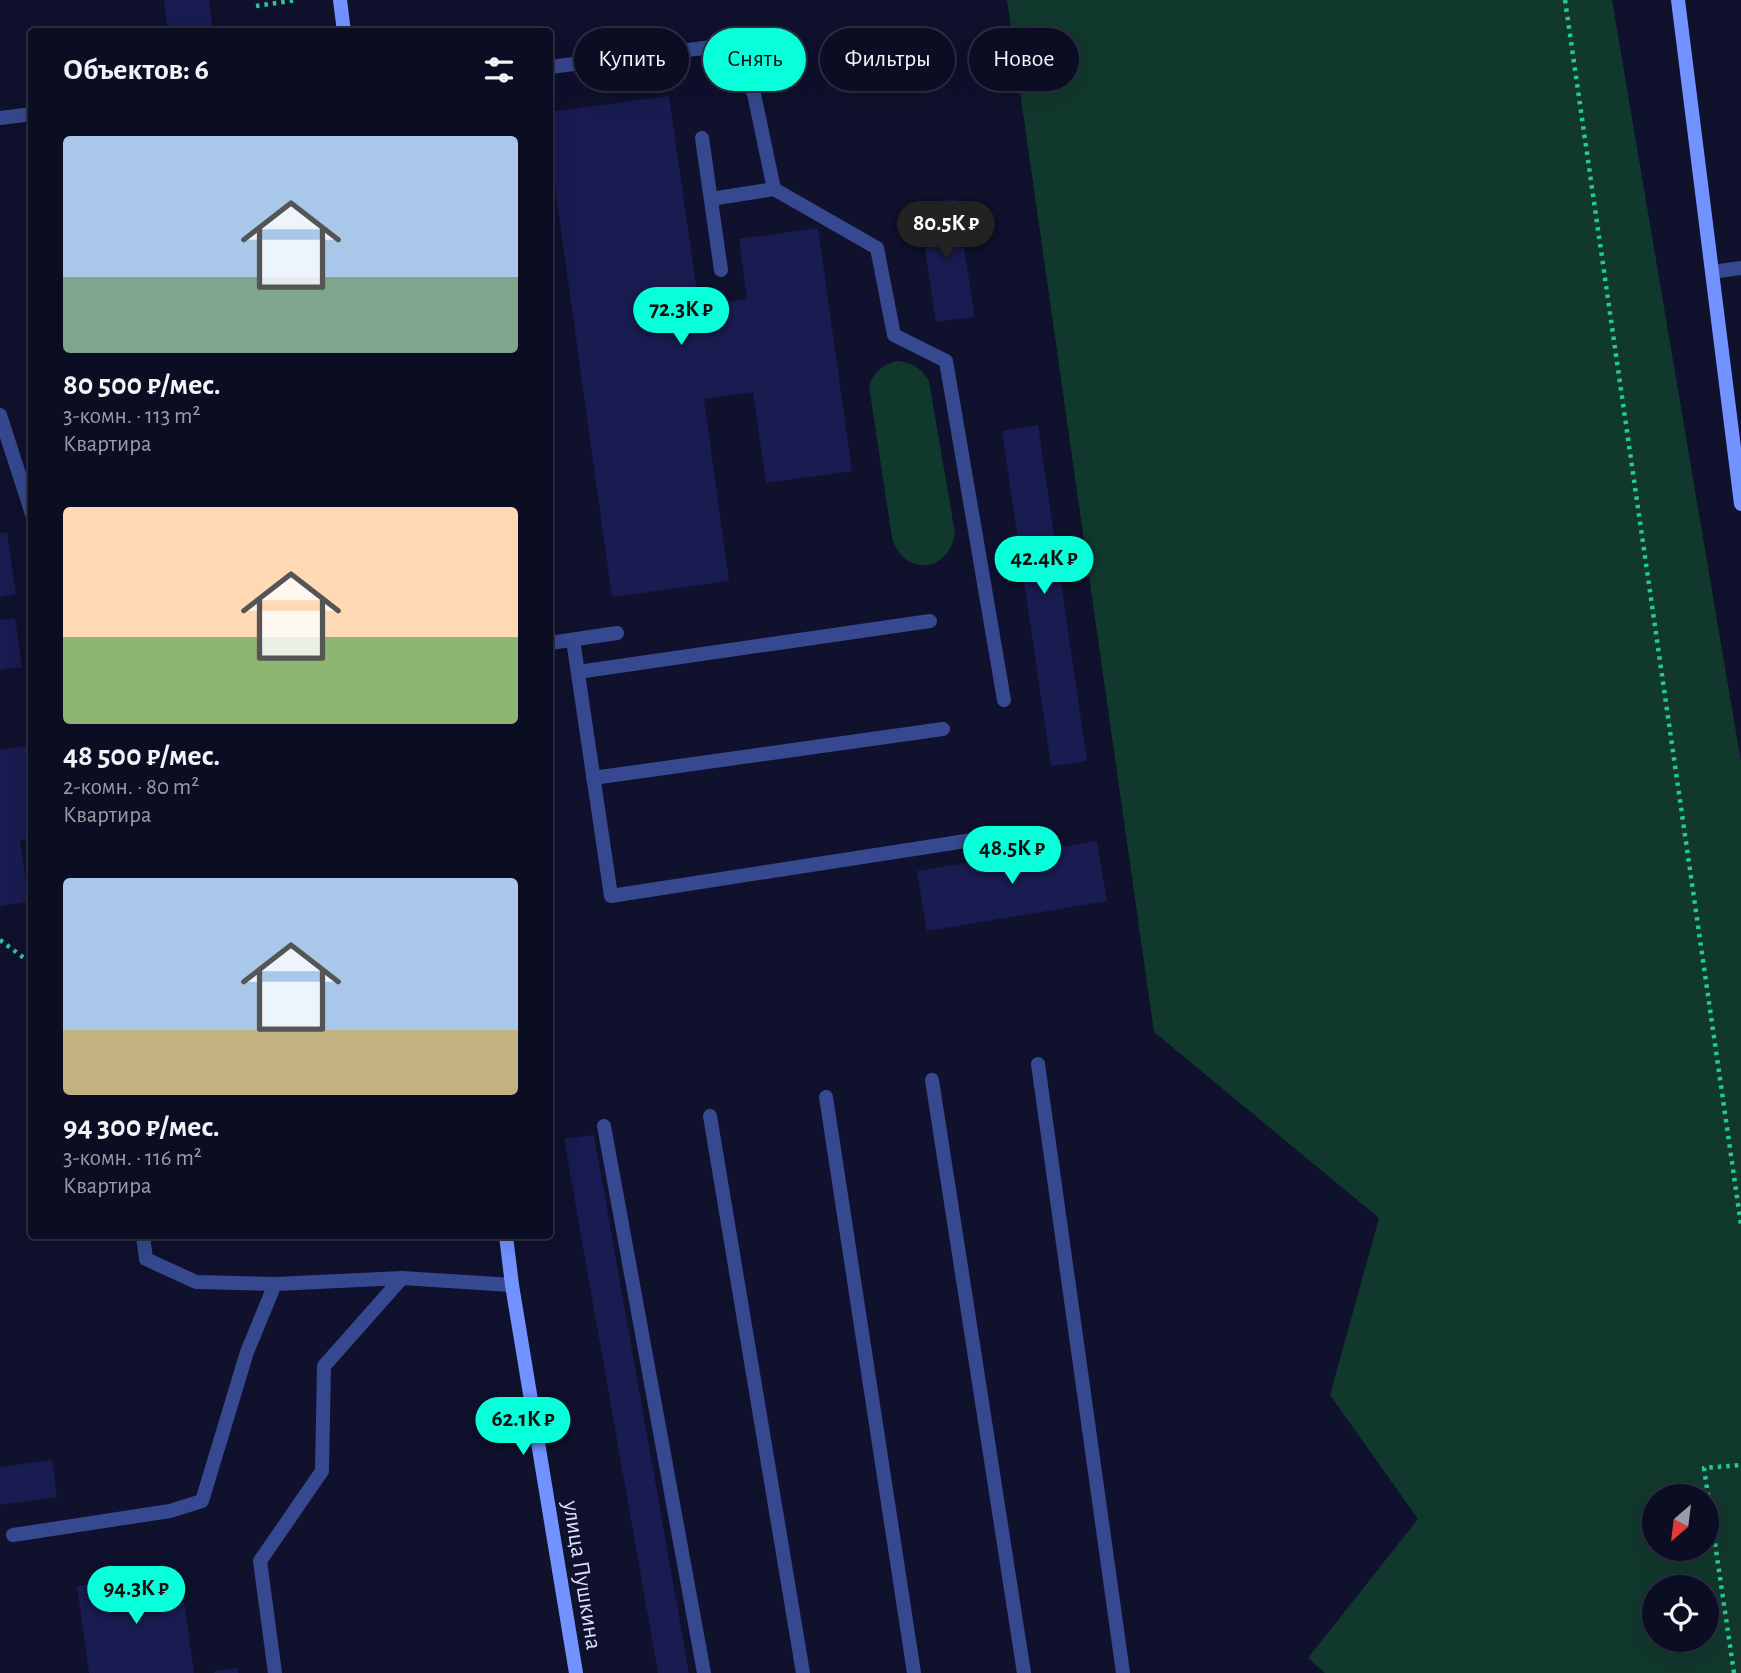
<!DOCTYPE html>
<html lang="ru">
<head>
<meta charset="utf-8">
<style>
	:root { --surface:#0b0d22; --page:#191b2f; --text:#f1f3f6; --muted:#9a9ca5; --line:#2b2d40; --accent:#07ffda }
	body { margin:0; font-family:"Alegreya Sans",sans-serif; background:var(--page); color:var(--text); height:100vh; display:flex; flex-direction:column; font-size:26px; white-space:nowrap }
	* { box-sizing:border-box; margin:0 }
	p { font-size:23px; color:var(--muted) }
	.icon { flex:none; width:38px; height:38px; fill:none; stroke:currentColor; stroke-width:2; stroke-linecap:round; stroke-linejoin:round }
	.map { position:relative; flex:1; overflow:hidden }
	.drawer { position:absolute; left:28px; top:28px; width:525px; height:1211px; display:flex; flex-direction:column; background:var(--surface); border-radius:7px; box-shadow:0 7px 28px #0002,0 0 0 2px var(--line) }
	.drawer>* { flex:none }
	.top-card { position:absolute; left:574px; top:28px; width:665px; height:63px; display:flex; gap:14px }
	.needle { width:46px; rotate:208deg }
	.tools { position:absolute; left:1642px; top:1484px; display:grid; gap:14px }
	.tools a { display:grid; place-items:center; width:77px; height:77px; border-radius:50%; background:var(--surface); box-shadow:0 7px 28px #0002,0 0 0 2px var(--line); font-size:35px }
	.price { position:absolute; translate:-50% -60px; padding:0 16px; border-radius:24px; background:var(--accent); color:#111; font-size:23px; line-height:46px; filter:drop-shadow(0 2px 4px #0008) }
	.price::after { content:''; position:absolute; left:50%; top:42px; width:21px; height:16px; margin-left:-10px; background:inherit; clip-path:polygon(0 0,100% 0,50% 100%) }
	.price.selected { background:#222; color:#fff }
	ul { padding:0; list-style:none }
	li { display:grid; align-content:center; gap:14px; height:371px; padding:0 35px }
	li span { display:grid; place-items:center; height:217px; border-radius:7px; color:#555 }
	li>.icon { margin-inline-start:auto }
	span .icon { width:126px; height:126px; fill:#fffc; stroke-width:1 }
	li b { font-size:30px }
	h2 { display:flex; justify-content:space-between; align-items:center; height:84px; padding:0 35px; font-size:30px }
	.chip { padding:0 24px; border-radius:32px; background:var(--surface); box-shadow:0 7px 28px #0002,0 0 0 2px var(--line); font-size:24px; line-height:63px }
	.chip.selected { background:var(--accent); color:#111 }
	.map>svg:first-child { display:block }
	.green { fill:#11382d; fill-rule:evenodd }
	.building { fill:#191c50 }
	.lines { fill:none; stroke-linecap:round; stroke-linejoin:round }
	.path { stroke:#25c996; stroke-width:4.5; stroke-dasharray:3.5 5; stroke-linecap:butt }
	.lane { stroke:#364990; stroke-width:14 }
	.secondary { stroke:#7292ff; stroke-width:14 }
	.labels { text-anchor:middle; stroke-width:5; stroke-linejoin:round; paint-order:stroke }
	.street-label { font-size:24px; fill:#dbe0ff; stroke:#0f112d }
</style>
</head>
<body>
<div class="map">
<svg width="1741" height="1673" viewBox="0 0 1741 1673">
	<rect width="100%" height="100%" fill="#0f112d"/>
	<g class="green">
		<path d="M1007 0H1612L1741 762V1673H1325L1308 1658 1418 1519 1330 1395 1379 1218 1154 1032ZM1654 1496H1706V1549H1654ZM1654 1587H1706V1640H1654Z"/>
		<path d="M896 361C912 362 921 368 929 381L955 533C949 573 904 577 892 538L869 386C874 372 882 365 896 361Z"/>
	</g>
	<g class="building">
		<path d="M164 0H209L213 32H168Z"/>
		<path d="M669 96 699 306 747 299 739 239 818 228 852 471 766 483 753 392 704 399 729 581 612 597 550 152V112Z"/>
		<path d="M956 199 975 317 936 322 918 204Z"/>
		<path d="M1038 425 1087 761 1051 766 1002 431Z"/>
		<path d="M7 532 16 594 0 597V533Z"/>
		<path d="M15 618 22 667 0 670V620Z"/>
		<path d="M26 746 32 781V838L20 840 29 902 0 906V750Z"/>
		<path d="M1097 841 1107 901 927 931 917 871Z"/>
		<path d="M594 1135 689 1673H658L564 1139Z"/>
		<path d="M52 1460 57 1497 0 1505V1467Z"/>
		<path d="M180 1572 194 1673H89L77 1586Z"/>
		<path d="M238 1668V1673H214V1671Z"/>
	</g>
	<g class="lines">
		<g class="path">
			<path d="M1565 0 1741 1225"/>
			<path d="M256 6 296 0"/>
			<path d="M0 940 32 964"/>
			<path d="M1734 1673 1704 1468 1741 1465"/>
		</g>
		<g class="lane">
			<path d="M550 67 728 45 754 94 774 189 877 248 894 335 946 361 1004 700"/>
			<path d="M0 118 32 114"/>
			<path d="M702 138 721 270"/>
			<path d="M711 199 774 189"/>
			<path d="M1712 272 1741 268"/>
			<path d="M0 415 32 514"/>
			<path d="M573 640 611 896 998 836"/>
			<path d="M550 643 617 633"/>
			<path d="M578 672 930 621"/>
			<path d="M593 778 943 729"/>
			<path d="M1038 1064 1123 1673"/>
			<path d="M932 1080 1024 1673"/>
			<path d="M826 1097 914 1673"/>
			<path d="M710 1116 803 1673"/>
			<path d="M604 1126 704 1673"/>
			<path d="M143 1236 146 1259 196 1282 275 1284"/>
			<path d="M13 1535 170 1511 202 1501 247 1352 275 1284 402 1278 512 1285"/>
			<path d="M275 1673 260 1561 322 1471 324 1366 402 1278"/>
		</g>
		<g class="secondary">
			<path d="M340 0 344 32"/>
			<path d="M1678 0 1741 504"/>
			<path d="M506 1236 512 1285 576 1673"/>
		</g>
	</g>
	<g class="labels">
		<g class="street-label">
			<text transform="translate(583 1575) rotate(81)" y="8">улица Пушкина</text>
		</g>
	</g>
</svg>
<div class="tools">
<a><svg class="needle" viewBox="-14 -14 28 28"><path d="M0-13l5 13h-10z" fill="#e53935"/><path d="M0 13l5-13h-10z" fill="#9a9ca5"/></svg></a>
<a><svg class="icon" aria-label="locate" viewBox="0 0 24 24"><circle cx="12" cy="12" r="6"/><path d="M12 2v4M12 18v4M2 12h4M18 12h4"/></svg></a>
</div>
<b class="price selected" style="left:946px;top:261px">80.5K ₽</b>
<b class="price" style="left:681px;top:347px">72.3K ₽</b>
<b class="price" style="left:1044px;top:596px">42.4K ₽</b>
<b class="price" style="left:1012px;top:886px">48.5K ₽</b>
<b class="price" style="left:523px;top:1457px">62.1K ₽</b>
<b class="price" style="left:136px;top:1626px">94.3K ₽</b>
<div class="top-card">
<a class="chip">Купить</a>
<a class="chip selected">Снять</a>
<a class="chip">Фильтры</a>
<a class="chip">Новое</a>
</div>
<section class="drawer">
<h2>Объектов: 6<svg class="icon" aria-label="filters" viewBox="0 0 24 24"><path d="M4 7h16M4 17h16"/><circle cx="9" cy="7" r="2"/><circle cx="15" cy="17" r="2"/></svg></h2>
<ul>
<li><span style="background:linear-gradient(#a9c7e8 65%,#7fa58c 0)"><svg class="icon" aria-label="home" viewBox="0 0 24 24"><path d="M3 11l9-7 9 7M6 9v11h12V9"/></svg></span><div><b>80 500 ₽/мес.</b><p>3-комн. · 113 m²</p><p>Квартира</p></div></li>
<li><span style="background:linear-gradient(#ffd9b3 60%,#8fb573 0)"><svg class="icon" aria-label="home" viewBox="0 0 24 24"><path d="M3 11l9-7 9 7M6 9v11h12V9"/></svg></span><div><b>48 500 ₽/мес.</b><p>2-комн. · 80 m²</p><p>Квартира</p></div></li>
<li><span style="background:linear-gradient(#a9c7e8 70%,#c2b280 0)"><svg class="icon" aria-label="home" viewBox="0 0 24 24"><path d="M3 11l9-7 9 7M6 9v11h12V9"/></svg></span><div><b>94 300 ₽/мес.</b><p>3-комн. · 116 m²</p><p>Квартира</p></div></li>
</ul>
</section>
</div>
</body>
</html>
